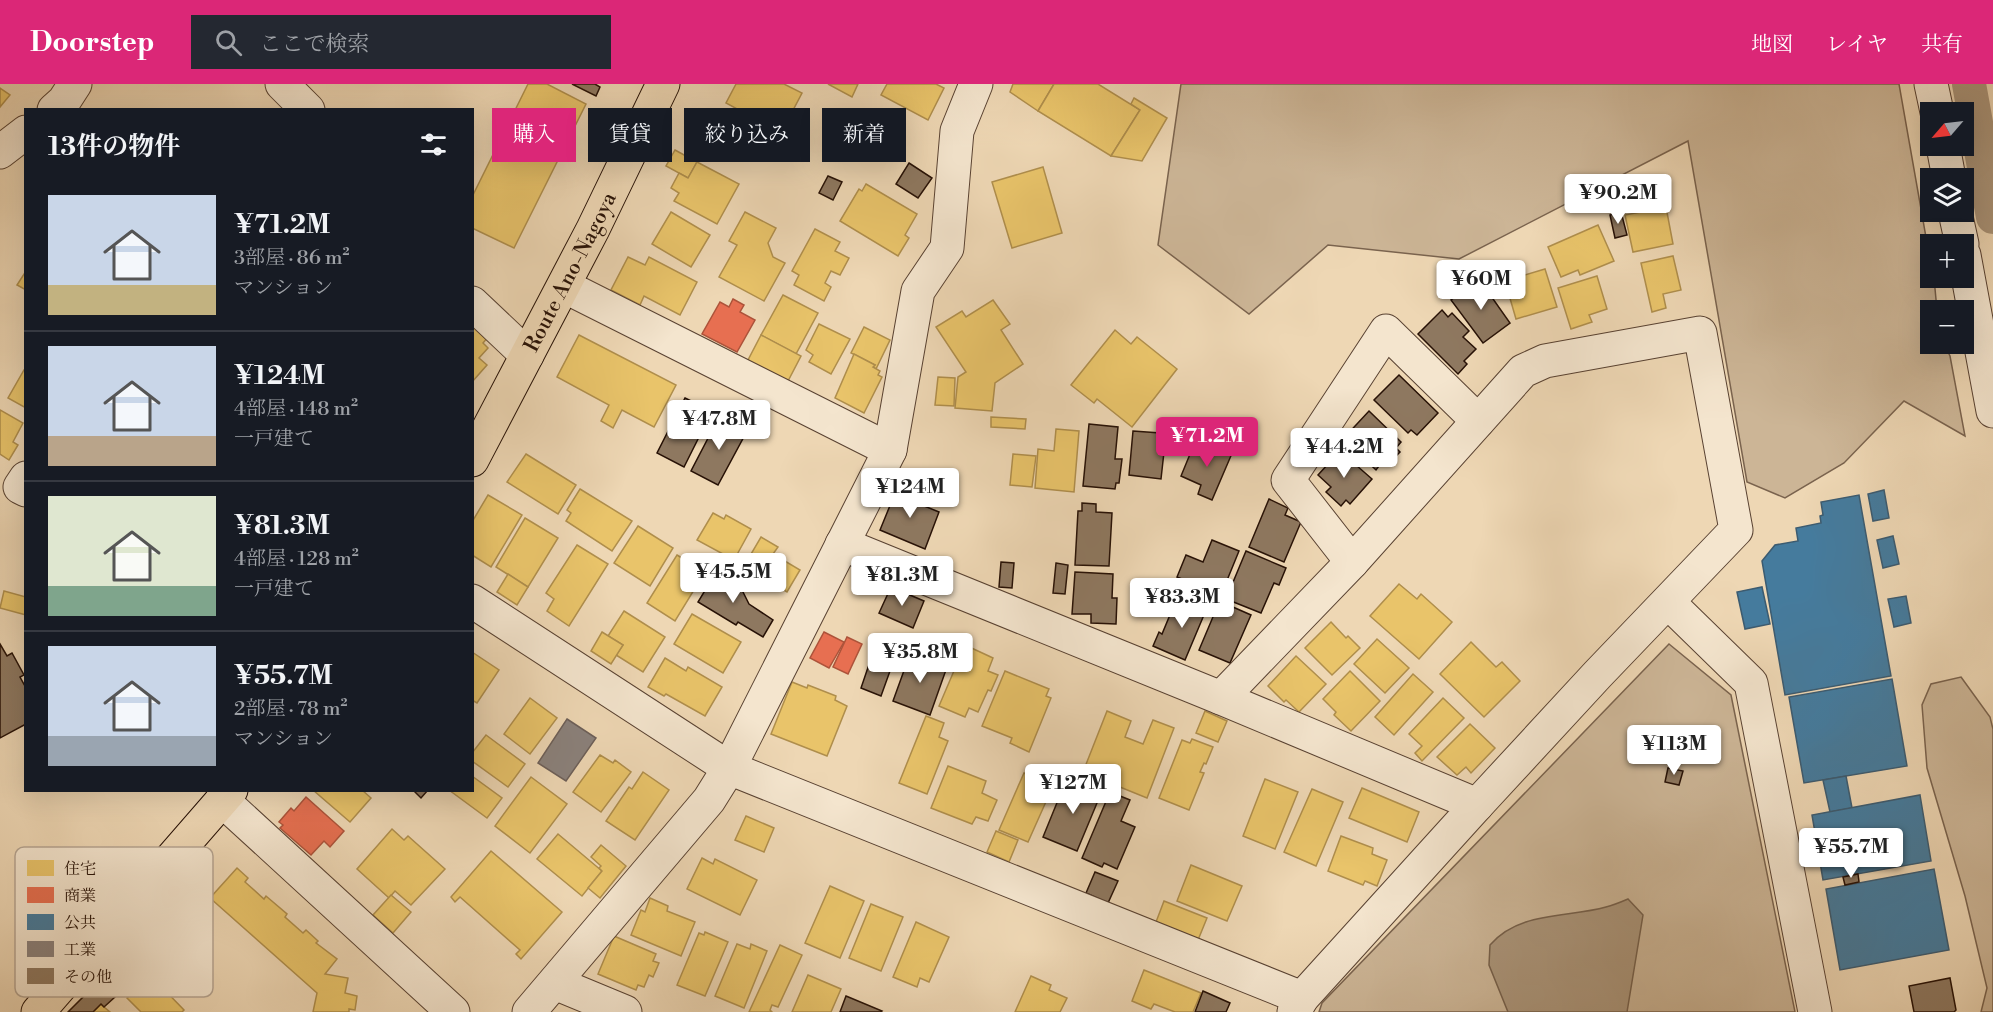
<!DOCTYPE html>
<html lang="ja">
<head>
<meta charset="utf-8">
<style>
	:root { --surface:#171b24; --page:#242831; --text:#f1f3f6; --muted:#9ea1a6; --line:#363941; --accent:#db2777 }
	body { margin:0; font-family:"Libre Bodoni","Noto Serif JP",serif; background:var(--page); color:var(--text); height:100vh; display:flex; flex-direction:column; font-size:22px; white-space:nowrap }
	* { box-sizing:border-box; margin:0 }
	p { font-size:20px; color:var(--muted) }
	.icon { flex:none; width:33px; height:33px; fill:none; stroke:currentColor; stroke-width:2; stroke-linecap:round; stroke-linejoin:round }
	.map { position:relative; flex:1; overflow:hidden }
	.panel { position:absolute; left:24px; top:24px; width:450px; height:684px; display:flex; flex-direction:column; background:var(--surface); border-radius:0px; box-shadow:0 6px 24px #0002 }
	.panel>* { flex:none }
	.top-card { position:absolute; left:492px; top:24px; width:570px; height:54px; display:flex; gap:12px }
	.needle { width:39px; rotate:242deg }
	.tools { position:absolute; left:1920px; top:18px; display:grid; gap:12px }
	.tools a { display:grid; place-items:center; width:54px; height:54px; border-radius:0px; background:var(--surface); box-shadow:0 6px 24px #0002; font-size:30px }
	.price { position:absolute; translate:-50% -51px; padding:0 14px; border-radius:6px; background:#fff; color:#222; font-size:20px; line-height:39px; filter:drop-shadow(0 2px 3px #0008) }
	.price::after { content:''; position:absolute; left:50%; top:36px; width:18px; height:14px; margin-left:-9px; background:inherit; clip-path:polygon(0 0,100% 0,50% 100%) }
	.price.current { background:var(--accent); color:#fff }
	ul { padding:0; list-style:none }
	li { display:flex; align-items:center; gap:18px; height:150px; padding:0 24px }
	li+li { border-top:2px solid var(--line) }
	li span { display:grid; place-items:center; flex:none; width:168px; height:120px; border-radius:0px; color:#555 }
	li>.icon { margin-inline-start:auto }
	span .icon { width:72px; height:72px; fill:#fffc; stroke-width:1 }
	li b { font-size:26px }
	h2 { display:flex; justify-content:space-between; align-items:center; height:72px; padding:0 24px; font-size:26px }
	.tag { padding:0 21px; border-radius:0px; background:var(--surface); box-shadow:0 6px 24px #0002; font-size:21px; line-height:54px }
	.tag.current { background:var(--accent); color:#fff }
	header { display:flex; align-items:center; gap:36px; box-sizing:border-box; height:84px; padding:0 30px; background:var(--accent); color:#fff }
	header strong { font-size:28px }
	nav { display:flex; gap:33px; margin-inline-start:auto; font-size:21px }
	.search { width:420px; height:54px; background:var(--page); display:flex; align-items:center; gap:15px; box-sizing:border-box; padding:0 21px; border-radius:0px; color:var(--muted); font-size:22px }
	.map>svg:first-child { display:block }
	.green { fill:#ccb596; stroke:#7a634e; stroke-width:1.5 }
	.water { fill:#aa9479; stroke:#76604b; stroke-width:1.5 }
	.homes { fill:#e9c46a; stroke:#af8e4c; stroke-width:1.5 }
	.shops { fill:#e76f51; stroke:#ad533a; stroke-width:1.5 }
	.public { fill:#457b9d; stroke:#3c5b70; stroke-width:1.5 }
	.industry { fill:#8a817c; stroke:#6c5f59; stroke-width:1.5 }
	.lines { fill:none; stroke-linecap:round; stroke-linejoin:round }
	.canal { stroke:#aa9479; stroke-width:34 }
	.building { fill:#8e7860; stroke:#271106; stroke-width:1.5 }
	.minor-casing { stroke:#594232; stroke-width:35 }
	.major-casing { stroke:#271106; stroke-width:35 }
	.minor { stroke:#f4e5ce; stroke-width:33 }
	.major { stroke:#eed7b4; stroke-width:33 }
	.labels { text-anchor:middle; stroke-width:6; stroke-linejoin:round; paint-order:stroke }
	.street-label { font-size:21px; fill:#271106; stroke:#f4e5ce }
	.key { fill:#f4e5ce; stroke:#b6a592; stroke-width:1.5 }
	.key-label { font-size:16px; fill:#271106 }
</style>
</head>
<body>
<header>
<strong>Doorstep</strong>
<div class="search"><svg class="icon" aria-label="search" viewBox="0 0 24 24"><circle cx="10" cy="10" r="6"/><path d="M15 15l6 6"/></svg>ここで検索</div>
<nav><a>地図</a><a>レイヤ</a><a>共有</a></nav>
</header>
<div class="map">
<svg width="1993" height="928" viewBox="0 0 1993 928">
	<rect width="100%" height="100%" fill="#eed7b4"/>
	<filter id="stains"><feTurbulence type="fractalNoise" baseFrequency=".00333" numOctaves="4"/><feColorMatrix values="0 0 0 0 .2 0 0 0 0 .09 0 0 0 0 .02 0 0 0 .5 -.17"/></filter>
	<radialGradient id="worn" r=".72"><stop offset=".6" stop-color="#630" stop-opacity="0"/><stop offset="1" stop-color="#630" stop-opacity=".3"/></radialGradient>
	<g class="green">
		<path d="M1181 0H1899L1930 176V194H1934L1937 226H1930V260H1944L1950 272 1965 352 1904 317 1844 379 1785 414 1747 398 1688 57 1459 175 1328 161 1249 230 1158 161Z"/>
		<path d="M1669 560 1731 611 1795 928H1319L1322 919Z"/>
		<path d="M1961 593 1990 633 1993 645V928H1981L1987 904 1965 812 1927 684 1922 621 1931 600Z"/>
	</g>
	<path class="water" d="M1628 815 1643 831 1627 928H1508L1489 881 1490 861C1519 827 1567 834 1606 823 1614 821 1621 818 1628 815Z"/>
	<g class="homes">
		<path d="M528 0H547L586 20 514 164 472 144V113Z"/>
		<path d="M736 0H784L802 9 781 49 726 19Z"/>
		<path d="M828 0H858L852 13Z"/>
		<path d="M887 0H936L944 4 928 36 881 11Z"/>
		<path d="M1013 0H1054L1038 27 1010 8Z"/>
		<path d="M1054 0H1098L1140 26 1111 72 1038 27Z"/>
		<path d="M0 4 10 11 0 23Z"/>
		<path d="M1134 14 1167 34 1142 77 1111 72 1140 26 1131 20Z"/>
		<path d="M675 66 697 78 688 94 666 82Z"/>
		<path d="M697 78 739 100 717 140 674 117 679 109 671 104 679 89 688 94Z"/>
		<path d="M1043 83 1062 149 1012 164 992 98Z"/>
		<path d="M866 100 917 130 905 151 909 154 898 172 840 137 859 105 862 107Z"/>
		<path d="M1666 123 1673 160 1633 168 1625 131Z"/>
		<path d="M671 128 710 151 691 183 652 160Z"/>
		<path d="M745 128 776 144 768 159 773 173 785 179 764 217 719 193 737 161 729 157Z"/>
		<path d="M1598 141 1614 177 1580 191 1578 186 1561 193 1548 163Z"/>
		<path d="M815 145 840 158 835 167 849 174 840 191 831 187 825 199 831 203 824 217 794 201 799 191 792 187Z"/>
		<path d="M1673 172 1681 206 1663 210 1666 224 1652 228 1641 179Z"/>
		<path d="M628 173 645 181 649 173 697 198 680 231 644 212 640 221 611 206Z"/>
		<path d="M1545 185 1557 223 1516 235 1505 197Z"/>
		<path d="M26 187V206L17 201Z"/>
		<path d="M1597 192 1607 225 1589 231 1592 238 1571 245 1558 204Z"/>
		<path d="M783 211 818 229 796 270 761 251Z"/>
		<path d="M993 216 1010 240 1001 246 1023 280 995 299 992 327 955 324 958 293 966 288 936 243 962 227 966 233Z"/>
		<path d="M819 240 850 255 831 290 809 278 813 271 806 266Z"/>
		<path d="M475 242 488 253 483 259 488 264 479 274 487 281 472 298V246Z"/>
		<path d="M864 243 890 256 876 285 873 283 875 281 851 269Z"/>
		<path d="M1115 246 1131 260 1137 253 1177 285 1132 343 1097 315 1094 319 1071 301Z"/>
		<path d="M579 251 676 301 654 343 622 326 613 344 601 337 609 321 557 293Z"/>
		<path d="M761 251 801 272 787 299 747 278Z"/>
		<path d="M854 270 875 281 873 283 880 287 878 291 882 293 864 329 835 314Z"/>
		<path d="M24 286 26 287V324L8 314Z"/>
		<path d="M938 293 955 294 954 322 935 321Z"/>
		<path d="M0 326 23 339 13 358 18 361 9 376 0 370Z"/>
		<path d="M991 333 1026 335 1025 345 991 343Z"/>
		<path d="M1056 345 1079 347 1074 408 1035 404 1038 365 1054 367Z"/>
		<path d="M526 370 576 401 558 430 507 398Z"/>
		<path d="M1013 370 1036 372 1032 403 1010 401Z"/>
		<path d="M580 405 632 437 612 467 566 437 571 429 567 426Z"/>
		<path d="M488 411 522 431 491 483 472 471V438Z"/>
		<path d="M713 429 724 435 726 431 751 445 734 476 697 456Z"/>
		<path d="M525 434 558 454 528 503 496 483Z"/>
		<path d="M638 442 673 464 650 502 614 479Z"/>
		<path d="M761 453 778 463 773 470 800 486 787 508 744 482Z"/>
		<path d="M577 461 608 480 569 542 547 527 554 515 546 509Z"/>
		<path d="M677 471 705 488 675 537 647 519Z"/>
		<path d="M508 490 528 503 517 521 497 508Z"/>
		<path d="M1399 500 1417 515 1421 510 1452 538 1419 575 1370 532Z"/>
		<path d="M4 507 26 513V531L0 524Z"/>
		<path d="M624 527 665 553 643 588 616 571 623 561 608 552Z"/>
		<path d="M692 530 741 558 723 589 674 560Z"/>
		<path d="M1331 538 1346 554 1348 552 1360 564 1332 591 1305 564Z"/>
		<path d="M602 548 623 561 611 580 591 567Z"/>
		<path d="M1377 555 1409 584 1385 609 1354 580Z"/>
		<path d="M1471 558 1496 583 1502 578 1520 597 1484 633 1440 590Z"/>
		<path d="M965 561 993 574 988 587 998 591 991 607 988 606 978 628 969 624 965 633 939 622Z"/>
		<path d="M472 568 499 586 477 619 472 616Z"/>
		<path d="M1296 572 1326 600 1299 628 1286 616 1284 618 1268 602Z"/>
		<path d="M665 574 686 587 688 583 722 603 705 632 666 610 664 612 648 603Z"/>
		<path d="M1005 587 1049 605 1046 612 1051 614 1029 668 1010 659 1012 654 982 642Z"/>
		<path d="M1350 587 1380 617 1351 647 1334 631 1336 628 1323 615Z"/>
		<path d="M1413 590 1433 608 1394 651 1375 633Z"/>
		<path d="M792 598 807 604 808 601 836 612 835 616 847 622 827 672 771 650Z"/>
		<path d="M530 614 557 634 530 670 504 650Z"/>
		<path d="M1443 614 1464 634 1422 677 1415 669 1422 662 1409 650Z"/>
		<path d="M1107 627 1131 637 1125 653 1143 660 1153 636 1174 644 1147 714 1083 688Z"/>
		<path d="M1205 627 1227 637 1218 658 1196 649Z"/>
		<path d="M926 632 944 639 939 653 948 657 927 710 899 699Z"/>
		<path d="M1470 640 1495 664 1471 689 1466 683 1457 691 1437 673Z"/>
		<path d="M486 651 525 680 508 703 472 677V669Z"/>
		<path d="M1192 655 1213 663 1206 680 1204 679 1200 688 1204 689 1189 726 1159 714 1182 656 1190 659Z"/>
		<path d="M600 671 613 679 615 676 631 688 601 728 573 708Z"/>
		<path d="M948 682 986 697 982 709 997 716 988 737 976 733 972 740 931 724Z"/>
		<path d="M643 688 669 706 635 756 606 737 629 703 632 705Z"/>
		<path d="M1024 689 1053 702 1028 758 999 746Z"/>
		<path d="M472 692 502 714 487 734 449 706H472Z"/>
		<path d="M531 693 567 720 530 769 495 742Z"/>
		<path d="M1265 695 1298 708 1275 765 1243 752Z"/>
		<path d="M1362 704 1419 728 1407 758 1349 734Z"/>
		<path d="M1312 705 1343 718 1316 782 1284 768Z"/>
		<path d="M313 706H362L371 714 350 738Z"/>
		<path d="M746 732 774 744 764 768 735 756Z"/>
		<path d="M392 745 404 756 408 752 445 785 411 821 395 807 389 814 357 785Z"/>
		<path d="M996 747 1018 756 1009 778 987 768Z"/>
		<path d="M558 750 602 787 582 812 537 775Z"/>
		<path d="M1341 752 1373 764 1372 770 1387 776 1377 802 1365 797 1363 801 1328 787Z"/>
		<path d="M601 761 626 782 600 814 588 804 602 787 599 784 601 782 591 773Z"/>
		<path d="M491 767 562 828 521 875 516 870 520 866 460 813 455 818 451 813Z"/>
		<path d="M702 774 713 780 715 775 757 796 740 831 687 805Z"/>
		<path d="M1191 781 1242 802 1227 837 1177 817Z"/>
		<path d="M237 784 248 794 245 798 264 815 266 812 287 830 285 833 303 849 306 846 318 857 316 859 337 875 325 890 348 894 345 909 357 912 355 926 349 925V928H313L317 909 210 814Z"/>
		<path d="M830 802 864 817 840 874 805 859Z"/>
		<path d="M391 811 411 828 393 849 373 831Z"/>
		<path d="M650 814 668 822 667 827 695 838 681 872 631 851 641 826 645 828Z"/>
		<path d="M1164 817 1207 834 1198 856 1156 838Z"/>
		<path d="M871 820 903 833 881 887 849 874Z"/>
		<path d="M916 838 949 853 929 898 920 894 917 903 893 893Z"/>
		<path d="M705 848 728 858 705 912 677 901 699 849 704 851Z"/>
		<path d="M614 852 656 870 653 877 659 879 653 893 649 891 644 903 638 901 636 906 598 890Z"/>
		<path d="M737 860 750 865 751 860 767 867 744 924 715 912Z"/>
		<path d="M780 861 802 871 778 923 772 921 770 926 772 928H749Z"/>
		<path d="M1144 886 1201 909 1193 928H1175L1154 920 1151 925 1132 917Z"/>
		<path d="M808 891 841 905 831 928H792Z"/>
		<path d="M151 892 184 926 182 928H141L127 914Z"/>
		<path d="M1031 892 1051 901 1049 906 1067 914 1060 928H1015Z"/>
		<path d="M101 920 104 923 110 928H93Z"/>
	</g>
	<g class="shops">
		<path d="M733 215 744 221 740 228 755 236 737 268 702 250 720 218 729 223Z"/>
		<path d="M824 548 844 558 829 584 810 574Z"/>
		<path d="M847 553 862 560 848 590 833 583Z"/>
		<path d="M306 713 344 747 330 763 324 757 311 771 280 744 283 741 279 738 291 724 294 727Z"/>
	</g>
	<g class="public">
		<path d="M1884 406 1889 434 1873 437 1868 410Z"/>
		<path d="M1859 411 1891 592 1785 611 1762 477 1775 461 1798 457 1796 444 1821 439 1820 432 1823 431 1821 418Z"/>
		<path d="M1893 452 1899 480 1883 484 1877 456Z"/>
		<path d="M1762 503 1770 540 1745 545 1737 508Z"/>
		<path d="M1906 512 1911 539 1894 543 1888 515Z"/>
		<path d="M1892 595 1907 682 1804 699 1789 613Z"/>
		<path d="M1846 692 1852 724 1830 728 1823 696Z"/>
		<path d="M1920 711 1931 777 1823 796 1812 731Z"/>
		<path d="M1934 785 1949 866 1840 886 1826 805Z"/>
	</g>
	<path class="industry" d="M567 635 596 654 566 697 538 679Z"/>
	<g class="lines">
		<path class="canal" d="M1969 0 1993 133"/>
	</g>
	<g class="building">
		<path d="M572 0H595L600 3 596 12Z"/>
		<path d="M909 79 932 94 918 114 896 100Z"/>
		<path d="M828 92 842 98 833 116 819 109Z"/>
		<path d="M1621 128 1627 151 1615 154 1610 131Z"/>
		<path d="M1479 195 1510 239 1483 259 1451 216Z"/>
		<path d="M1442 226 1448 233 1452 229 1469 247 1463 253 1476 265 1464 277 1467 280 1458 290 1418 250Z"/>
		<path d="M1399 291 1438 329 1417 351 1411 346 1408 349 1374 316Z"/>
		<path d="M685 314 712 327 684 383 657 369Z"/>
		<path d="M1369 327 1401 358 1396 364 1400 368 1386 382 1382 378 1376 386 1343 355Z"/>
		<path d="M718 335 729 340 730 338 747 347 718 401 691 387Z"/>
		<path d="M1089 340 1118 343 1115 375H1122L1119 399H1116L1115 405 1083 402Z"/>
		<path d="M1133 347 1174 350 1172 368H1164L1161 395 1129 391Z"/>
		<path d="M1195 358 1211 365 1214 359 1233 367 1212 416 1198 410 1201 401 1181 392Z"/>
		<path d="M1340 367 1372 395 1350 420 1346 416 1341 422 1326 408 1331 403 1318 391Z"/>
		<path d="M898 402 921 411 917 419 939 428 925 465 880 446Z"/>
		<path d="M1269 415 1288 424 1285 431 1301 438 1284 478 1249 463Z"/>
		<path d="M1082 419 1096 420V428L1112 429 1109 482 1075 481 1078 427H1082Z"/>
		<path d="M1212 456 1239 467 1221 511 1177 493 1186 471 1203 478Z"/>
		<path d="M1246 467 1286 484 1279 501 1274 499 1261 529 1226 515Z"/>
		<path d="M1001 478 1014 479 1012 504 999 503Z"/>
		<path d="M1056 479 1068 481 1065 510 1053 509Z"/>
		<path d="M718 485 738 498 749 520 773 536 763 553 738 538 736 541 698 518Z"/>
		<path d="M1075 488 1113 490 1112 514H1117L1116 540 1091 539V530H1072Z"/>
		<path d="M891 503 924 517 913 544 879 529Z"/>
		<path d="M1192 512 1209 519 1185 576 1153 562 1159 548 1162 550 1172 526 1184 531Z"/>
		<path d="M1226 520 1251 531 1230 579 1199 566 1218 521 1224 524Z"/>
		<path d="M878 554 899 562 881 612 861 604Z"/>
		<path d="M0 560 7 572 12 569 24 591 20 593 26 604V640L0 654Z"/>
		<path d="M910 570 947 583 930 631 893 617Z"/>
		<path d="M1668 684 1683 687 1679 701 1665 698Z"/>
		<path d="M1073 695 1102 707 1077 767 1043 753 1063 704 1068 706Z"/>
		<path d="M413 706H428L421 714Z"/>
		<path d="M1110 708 1130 716 1121 737 1135 743 1117 785 1104 779 1102 783 1082 774Z"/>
		<path d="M1095 788 1118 797 1108 819 1086 809Z"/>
		<path d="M1858 790 1859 798 1845 801 1843 793Z"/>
		<path d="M96 894 115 913 104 923 101 920 93 928H68L88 908 85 906Z"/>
		<path d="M1950 894 1956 926 1954 928H1914L1909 902Z"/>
		<path d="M1203 907 1230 919 1226 928H1195Z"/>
		<path d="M846 912 882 927 881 928H840Z"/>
	</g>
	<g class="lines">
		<defs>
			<g id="minor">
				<path d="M282 0 308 26"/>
				<path d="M1931 0 1937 28"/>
				<path d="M54 26 64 17 75 0"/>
				<path d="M1943 62 1949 94"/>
				<path d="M0 68 26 48"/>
				<path d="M1955 128 1962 160"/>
				<path d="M1964 171 1993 327"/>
				<path d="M564 202 890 366"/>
				<path d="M472 219 527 271"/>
				<path d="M26 394 20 403 26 406"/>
				<path d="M842 460 1221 614 1477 721 1302 914 1294 928"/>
				<path d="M1352 478 1288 396 1386 247 1478 337"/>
				<path d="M472 517 729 684 1302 914"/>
				<path d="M1668 518 1751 599 1815 928"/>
				<path d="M1221 614 1352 478 1523 287 1545 277 1700 249 1736 446 1598 590 1477 721"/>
				<path d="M222 716 453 928"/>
				<path d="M555 899 625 928"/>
				<path d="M529 928 709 716 729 684 890 366 918 207 947 164 957 47 976 0"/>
			</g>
			<g id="major">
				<path id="s1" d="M472 376 593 145 663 0"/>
				<path d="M38 928 231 706"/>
			</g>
		</defs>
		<use href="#minor" class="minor-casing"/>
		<use href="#major" class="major-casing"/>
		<use href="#minor" class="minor"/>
		<use href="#major" class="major"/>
	</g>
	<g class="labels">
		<g class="street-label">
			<text dy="7" stroke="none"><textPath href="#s1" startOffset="212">Route Ano-Nagoya</textPath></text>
		</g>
	</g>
	<rect x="15" y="763" width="198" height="150" rx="9" class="key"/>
	<rect x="27" y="776" width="27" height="16" fill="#e9c46a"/>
	<rect x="27" y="803" width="27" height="16" fill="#e76f51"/>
	<rect x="27" y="830" width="27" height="16" fill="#457b9d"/>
	<rect x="27" y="857" width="27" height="16" fill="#8a817c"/>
	<rect x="27" y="884" width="27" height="16" fill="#8e7860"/>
	<g class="key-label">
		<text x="64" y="790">住宅</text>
		<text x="64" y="817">商業</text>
		<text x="64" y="844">公共</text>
		<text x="64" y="871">工業</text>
		<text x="64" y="898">その他</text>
	</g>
	<rect width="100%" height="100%" filter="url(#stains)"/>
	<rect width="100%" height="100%" fill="url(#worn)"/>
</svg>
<div class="tools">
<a><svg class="needle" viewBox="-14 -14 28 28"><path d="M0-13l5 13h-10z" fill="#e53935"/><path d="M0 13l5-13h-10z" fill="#9ea1a6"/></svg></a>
<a><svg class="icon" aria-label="layers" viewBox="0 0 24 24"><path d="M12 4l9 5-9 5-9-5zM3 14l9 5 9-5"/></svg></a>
<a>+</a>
<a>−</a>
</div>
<b class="price" style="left:1618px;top:141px">¥90.2M</b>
<b class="price" style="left:1481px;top:227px">¥60M</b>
<b class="price" style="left:719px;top:367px">¥47.8M</b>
<b class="price current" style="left:1207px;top:384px">¥71.2M</b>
<b class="price" style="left:1344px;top:395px">¥44.2M</b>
<b class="price" style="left:910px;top:435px">¥124M</b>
<b class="price" style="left:733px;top:520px">¥45.5M</b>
<b class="price" style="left:902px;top:523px">¥81.3M</b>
<b class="price" style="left:1182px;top:545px">¥83.3M</b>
<b class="price" style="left:920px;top:600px">¥35.8M</b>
<b class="price" style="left:1674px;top:692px">¥113M</b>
<b class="price" style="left:1073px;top:731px">¥127M</b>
<b class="price" style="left:1851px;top:795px">¥55.7M</b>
<div class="top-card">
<a class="tag current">購入</a>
<a class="tag">賃貸</a>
<a class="tag">絞り込み</a>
<a class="tag">新着</a>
</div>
<section class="panel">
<h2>13件の物件<svg class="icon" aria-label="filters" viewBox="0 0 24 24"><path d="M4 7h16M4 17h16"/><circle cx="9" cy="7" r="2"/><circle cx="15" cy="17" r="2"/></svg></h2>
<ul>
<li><span style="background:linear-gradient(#c9d6e8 75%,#c2b280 0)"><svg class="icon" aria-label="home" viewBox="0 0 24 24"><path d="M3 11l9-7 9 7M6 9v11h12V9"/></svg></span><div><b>¥71.2M</b><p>3部屋 · 86 m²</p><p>マンション</p></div></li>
<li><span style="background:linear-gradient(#c9d6e8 75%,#b9a48a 0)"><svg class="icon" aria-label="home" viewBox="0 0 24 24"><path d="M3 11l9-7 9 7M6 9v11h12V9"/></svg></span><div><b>¥124M</b><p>4部屋 · 148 m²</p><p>一戸建て</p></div></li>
<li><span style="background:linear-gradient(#dfe7d0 75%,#7fa58c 0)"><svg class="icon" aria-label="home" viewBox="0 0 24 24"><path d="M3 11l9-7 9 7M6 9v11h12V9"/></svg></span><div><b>¥81.3M</b><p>4部屋 · 128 m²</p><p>一戸建て</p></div></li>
<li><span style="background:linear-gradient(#c9d6e8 75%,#9aa5b1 0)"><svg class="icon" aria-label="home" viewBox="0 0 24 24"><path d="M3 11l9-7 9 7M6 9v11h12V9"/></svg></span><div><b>¥55.7M</b><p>2部屋 · 78 m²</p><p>マンション</p></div></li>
</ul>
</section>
</div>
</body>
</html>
